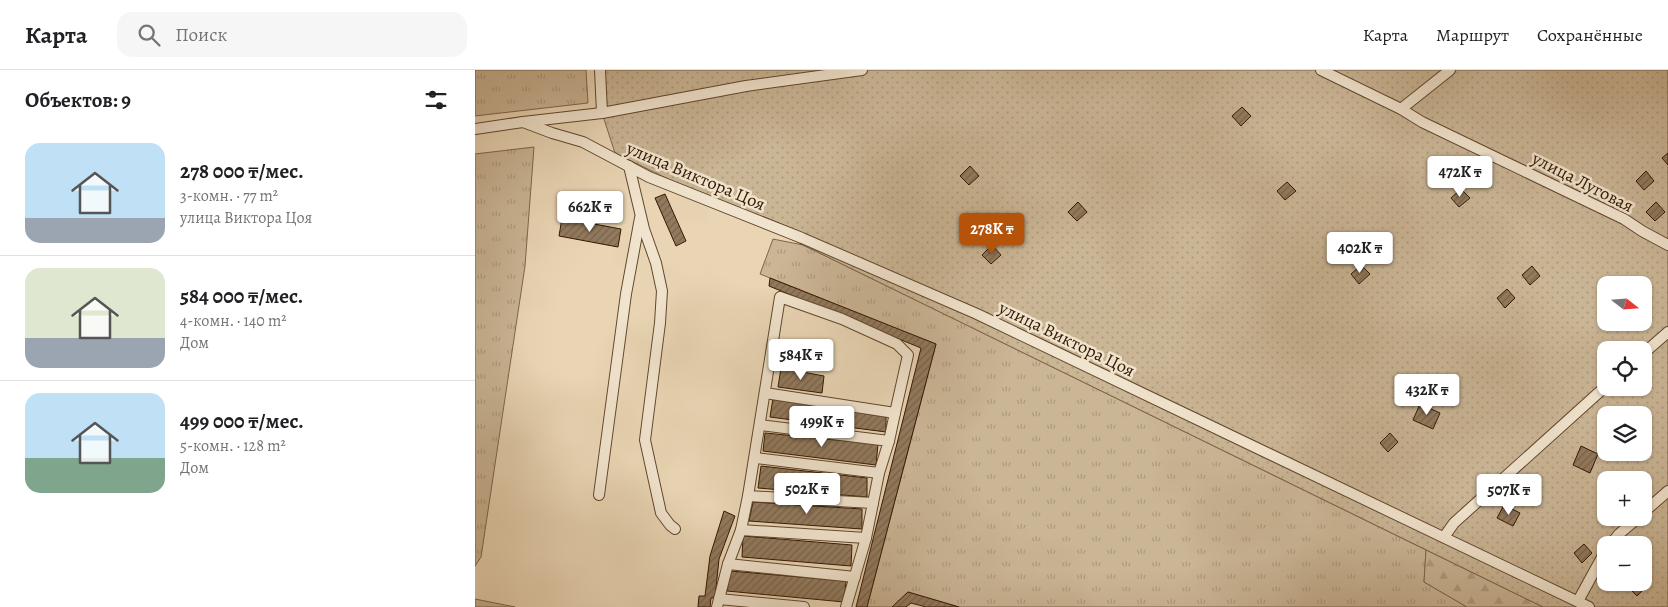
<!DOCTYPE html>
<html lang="ru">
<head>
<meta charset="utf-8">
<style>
	:root { --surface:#fff; --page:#f6f6f6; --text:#202124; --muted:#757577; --line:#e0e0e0; --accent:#b45309 }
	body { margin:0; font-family:Alegreya,serif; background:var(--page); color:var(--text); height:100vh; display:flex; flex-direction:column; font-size:19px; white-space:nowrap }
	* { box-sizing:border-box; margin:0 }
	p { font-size:16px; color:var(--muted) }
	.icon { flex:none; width:28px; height:28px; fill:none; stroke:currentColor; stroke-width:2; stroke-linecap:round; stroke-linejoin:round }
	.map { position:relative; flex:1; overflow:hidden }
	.drawer { display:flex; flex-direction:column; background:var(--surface); width:475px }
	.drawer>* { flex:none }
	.needle { width:32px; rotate:107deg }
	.fabs { position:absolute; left:1122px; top:206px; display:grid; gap:10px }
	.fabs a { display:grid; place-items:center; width:55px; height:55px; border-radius:10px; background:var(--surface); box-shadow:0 1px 4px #0004; font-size:25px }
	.price { position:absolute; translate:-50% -42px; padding:0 11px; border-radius:5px; background:#fff; color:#222; font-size:16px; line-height:32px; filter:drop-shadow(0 1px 2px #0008) }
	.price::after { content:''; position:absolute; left:50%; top:30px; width:15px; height:11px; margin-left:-8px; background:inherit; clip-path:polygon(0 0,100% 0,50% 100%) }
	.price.active { background:var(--accent); color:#fff }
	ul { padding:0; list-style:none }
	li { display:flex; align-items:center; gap:15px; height:125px; padding:0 25px }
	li+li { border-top:1px solid var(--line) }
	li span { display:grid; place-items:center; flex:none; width:140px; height:100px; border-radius:15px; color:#555 }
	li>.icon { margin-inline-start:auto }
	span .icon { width:60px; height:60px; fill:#fffc; stroke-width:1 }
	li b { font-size:21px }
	h2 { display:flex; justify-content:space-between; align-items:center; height:60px; padding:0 25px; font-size:21px }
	header { display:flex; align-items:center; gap:30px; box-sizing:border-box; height:70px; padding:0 25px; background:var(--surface); border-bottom:1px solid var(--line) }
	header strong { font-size:24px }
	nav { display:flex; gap:28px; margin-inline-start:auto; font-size:18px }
	.search { width:350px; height:45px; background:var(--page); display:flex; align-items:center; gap:12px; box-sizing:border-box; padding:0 18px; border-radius:15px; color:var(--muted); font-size:19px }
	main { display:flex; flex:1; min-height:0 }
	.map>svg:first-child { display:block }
	.grass { fill:url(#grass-tufts); stroke:#7f664a }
	.forest { fill:url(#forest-firs); stroke:#7f664a }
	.park { fill:url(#park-dots); stroke:#7f664a; fill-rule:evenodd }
	.pitch { fill:#cab595; stroke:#7f664a }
	.building { fill:url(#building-hatch); stroke:#341800 }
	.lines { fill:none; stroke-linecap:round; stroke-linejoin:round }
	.minor-casing { stroke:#61472d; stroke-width:12 }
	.minor { stroke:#f1e4ce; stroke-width:10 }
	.labels { text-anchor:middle; stroke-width:5; stroke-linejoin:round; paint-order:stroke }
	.street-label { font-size:18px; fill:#341800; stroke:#f1e4ce }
</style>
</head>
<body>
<header>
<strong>Карта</strong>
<div class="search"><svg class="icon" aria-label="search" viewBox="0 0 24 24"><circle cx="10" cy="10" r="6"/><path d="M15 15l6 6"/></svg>Поиск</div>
<nav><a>Карта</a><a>Маршрут</a><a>Сохранённые</a></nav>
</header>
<main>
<section class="drawer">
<h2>Объектов: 9<svg class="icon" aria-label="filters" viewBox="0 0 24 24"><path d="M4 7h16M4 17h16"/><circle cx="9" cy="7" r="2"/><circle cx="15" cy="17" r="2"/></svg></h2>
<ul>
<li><span style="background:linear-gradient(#bfe0f5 75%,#9aa5b1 0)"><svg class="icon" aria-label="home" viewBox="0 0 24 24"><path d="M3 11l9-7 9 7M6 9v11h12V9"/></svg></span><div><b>278 000 ₸/мес.</b><p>3-комн. · 77 m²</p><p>улица Виктора Цоя</p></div></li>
<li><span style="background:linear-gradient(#dfe7d0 70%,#9aa5b1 0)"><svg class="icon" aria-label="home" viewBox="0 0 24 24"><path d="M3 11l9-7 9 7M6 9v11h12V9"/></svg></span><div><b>584 000 ₸/мес.</b><p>4-комн. · 140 m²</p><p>Дом</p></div></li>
<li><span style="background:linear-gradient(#bfe0f5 65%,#7fa58c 0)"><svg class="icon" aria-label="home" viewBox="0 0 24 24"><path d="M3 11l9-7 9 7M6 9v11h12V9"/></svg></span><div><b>499 000 ₸/мес.</b><p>5-комн. · 128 m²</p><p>Дом</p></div></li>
</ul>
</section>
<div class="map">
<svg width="1193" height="537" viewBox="0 0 1193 537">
	<defs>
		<pattern id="grass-tufts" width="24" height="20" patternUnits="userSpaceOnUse" patternTransform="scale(1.25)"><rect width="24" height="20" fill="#cab595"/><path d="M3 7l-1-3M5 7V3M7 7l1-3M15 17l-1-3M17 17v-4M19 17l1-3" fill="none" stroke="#ae9b7f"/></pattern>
		<pattern id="forest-firs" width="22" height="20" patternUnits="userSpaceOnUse" patternTransform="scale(1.25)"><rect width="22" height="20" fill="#cab595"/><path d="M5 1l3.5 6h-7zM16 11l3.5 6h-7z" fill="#ae9b7f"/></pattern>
		<pattern id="park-dots" width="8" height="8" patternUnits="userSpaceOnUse" patternTransform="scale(1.25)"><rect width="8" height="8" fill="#cab595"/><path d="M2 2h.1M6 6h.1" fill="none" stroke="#ae9b7f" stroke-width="1.8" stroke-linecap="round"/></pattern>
		<pattern id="building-hatch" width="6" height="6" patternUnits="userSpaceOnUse" patternTransform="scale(1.25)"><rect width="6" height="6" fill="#927a5e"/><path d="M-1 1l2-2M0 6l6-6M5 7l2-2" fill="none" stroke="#78634b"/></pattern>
	</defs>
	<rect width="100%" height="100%" fill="#e9d5b4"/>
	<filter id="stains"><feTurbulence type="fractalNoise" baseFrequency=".004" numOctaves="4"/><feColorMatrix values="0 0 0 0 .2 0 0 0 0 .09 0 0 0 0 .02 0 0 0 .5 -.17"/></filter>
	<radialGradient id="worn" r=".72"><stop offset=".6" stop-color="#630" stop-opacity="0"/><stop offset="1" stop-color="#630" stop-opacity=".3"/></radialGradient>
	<g class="grass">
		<path d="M0 0H111L113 33 0 46Z"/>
		<path d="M59 77 50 196 6 487 0 496V84Z"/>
		<path d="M298 169 328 175 951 480 949 512 992 537H484L433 522 417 537H392L461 274 285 204Z"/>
	</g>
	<path class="forest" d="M951 480 1068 537H992L949 512Z"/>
	<path class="park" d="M125 0H1193V537H1068L140 83 127 43ZM1131 215H1169V252H1131ZM1131 280H1169V318H1131ZM1131 345H1169V382H1131ZM1131 410H1169V448H1131ZM1131 475H1169V512H1131Z"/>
	<path class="pitch" d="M0 529 40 537H0Z"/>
	<g class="building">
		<path d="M767 37 776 46 766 56 757 46Z"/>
		<path d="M1193 83V95L1187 88Z"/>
		<path d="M495 96 504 106 494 115 485 106Z"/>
		<path d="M1171 101 1179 111 1169 120 1161 111Z"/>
		<path d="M812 112 821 121 810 130 802 121Z"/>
		<path d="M986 119 995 128 984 137 976 128Z"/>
		<path d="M190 124 211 171 201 176 180 128Z"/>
		<path d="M603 132 612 142 602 151 593 142Z"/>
		<path d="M1181 132 1190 142 1180 151 1171 142Z"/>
		<path d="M87 148 146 159 143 177 84 166Z"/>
		<path d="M517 175 526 185 516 194 507 185Z"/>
		<path d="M886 195 895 204 884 214 876 204Z"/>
		<path d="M1057 196 1065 206 1055 215 1047 205Z"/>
		<path d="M295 208 461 274 392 537H381L446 278 294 216Z"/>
		<path d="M1032 219 1040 228 1030 238 1022 228Z"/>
		<path d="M306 298 349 306 347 323 303 317Z"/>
		<path d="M298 328 411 345V362L295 347Z"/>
		<path d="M945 334 965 343 958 359 938 350Z"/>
		<path d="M290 363 403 374 401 395 288 381Z"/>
		<path d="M915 363 923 372 913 382 905 373Z"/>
		<path d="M1106 376 1123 384 1115 403 1098 395Z"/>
		<path d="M286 396 392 408V427L283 418Z"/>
		<path d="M278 432 387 439V459L274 451Z"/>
		<path d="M1029 435 1045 443 1038 456 1022 448Z"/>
		<path d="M249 441 260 446 244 489 240 528H236L235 537H223L224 526H230L235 486Z"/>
		<path d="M268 466 377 475 376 496 267 487Z"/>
		<path d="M1109 474 1117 483 1107 493 1099 483Z"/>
		<path d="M255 501 371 511 369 532 252 521Z"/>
		<path d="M1157 512H1168L1172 516 1162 526 1153 517Z"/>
		<path d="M433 522 484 537H451L436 533 431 537H417Z"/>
	</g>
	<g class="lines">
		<defs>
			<g id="minor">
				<path d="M125 0 127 43"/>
				<path d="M846 0 926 39 947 52 1149 149 1167 161 1193 175"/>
				<path d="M926 39 975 0"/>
				<path d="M48 52 77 63 108 72 174 107 327 168 502 244 1114 537"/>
				<path d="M0 59 48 52 127 43 271 16 387 0"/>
				<path d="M154 96 169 159 181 193 187 221 185 253 170 370 186 443 195 455 200 459"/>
				<path d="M1169 283 1193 262"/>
				<path d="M295 290 327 292"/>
				<path d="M285 355 414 371 404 403 391 468 371 537"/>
				<path d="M414 371 420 343"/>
				<path d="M281 388 404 403"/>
				<path d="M124 425 151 224 165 148"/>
				<path d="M273 426 398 433"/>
				<path d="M1169 442 1193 421"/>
				<path d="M266 460 391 468"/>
				<path d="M969 467 979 453 1131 316"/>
				<path d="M1135 475 1144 464 1163 448"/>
				<path d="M253 494 380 507"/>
				<path d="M244 529 329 537"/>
				<path d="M1103 531 1131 480"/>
				<path d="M242 537 253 494 266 460 273 426 305 227 367 249 422 274 433 285 420 343 290 323"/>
			</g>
		</defs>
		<use href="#minor" class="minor-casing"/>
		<use href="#minor" class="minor"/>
	</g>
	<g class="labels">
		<g class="street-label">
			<text transform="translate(221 106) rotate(23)" y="6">улица Виктора Цоя</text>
			<text transform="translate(1108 112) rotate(27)" y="6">улица Луговая</text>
			<text transform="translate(592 269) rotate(26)" y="6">улица Виктора Цоя</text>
		</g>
	</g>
	<rect width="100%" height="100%" filter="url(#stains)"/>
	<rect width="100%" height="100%" fill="url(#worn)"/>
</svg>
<div class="fabs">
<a><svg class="needle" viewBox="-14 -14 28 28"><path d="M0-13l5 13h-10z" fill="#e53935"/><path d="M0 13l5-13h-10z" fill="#757577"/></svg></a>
<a><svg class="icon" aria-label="locate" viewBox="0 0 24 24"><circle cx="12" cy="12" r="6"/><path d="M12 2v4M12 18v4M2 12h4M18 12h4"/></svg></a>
<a><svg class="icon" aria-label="layers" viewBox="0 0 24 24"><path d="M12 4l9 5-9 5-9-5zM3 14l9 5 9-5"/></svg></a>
<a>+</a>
<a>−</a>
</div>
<b class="price" style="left:985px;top:128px">472K ₸</b>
<b class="price" style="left:115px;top:163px">662K ₸</b>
<b class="price active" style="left:517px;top:185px">278K ₸</b>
<b class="price" style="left:885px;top:204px">402K ₸</b>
<b class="price" style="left:326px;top:311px">584K ₸</b>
<b class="price" style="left:952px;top:346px">432K ₸</b>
<b class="price" style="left:347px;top:378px">499K ₸</b>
<b class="price" style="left:332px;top:445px">502K ₸</b>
<b class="price" style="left:1034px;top:446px">507K ₸</b>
</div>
</main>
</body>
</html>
